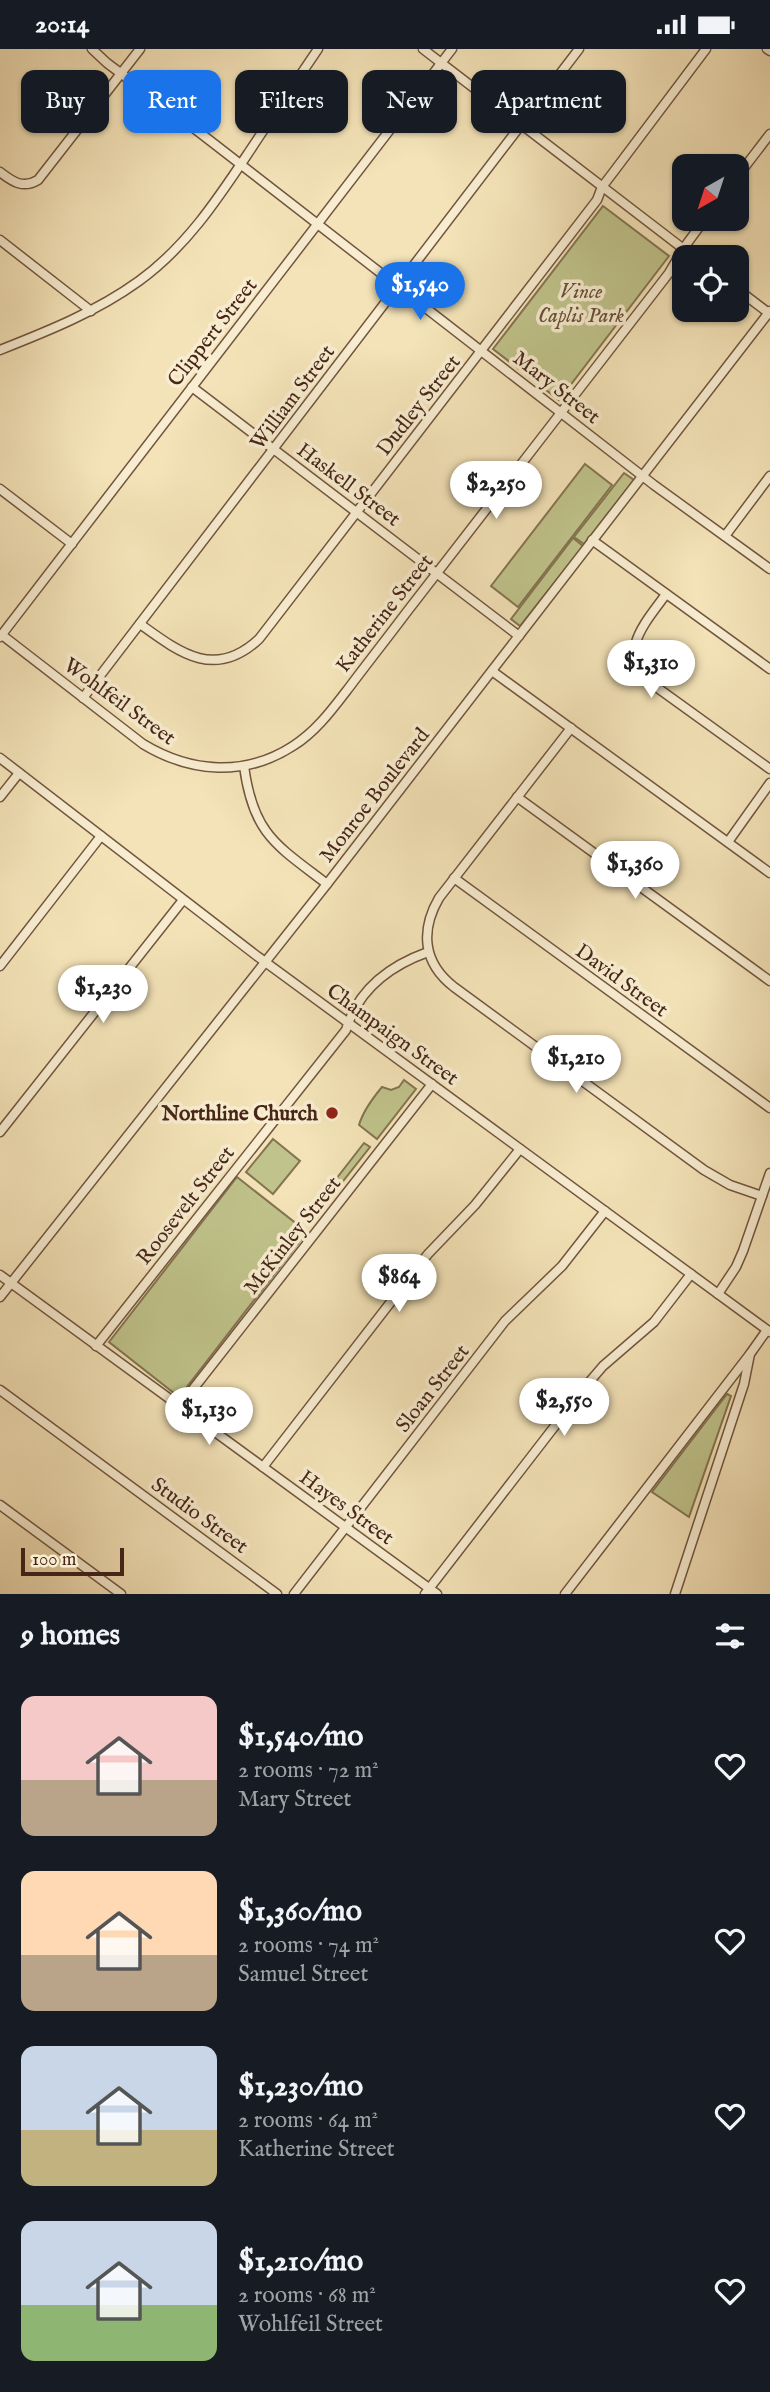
<!DOCTYPE html>
<html lang="en">
<head>
<meta charset="utf-8">
<style>
	:root { --surface:#171b24; --page:#20242c; --text:#f1f3f6; --muted:#9ea1a6; --accent:#1a73e8 }
	body { margin:0; font-family:"IM FELL English",serif; background:var(--page); color:var(--text); height:100vh; display:flex; flex-direction:column; font-size:26px; white-space:nowrap }
	* { box-sizing:border-box; margin:0 }
	p { font-size:23px; color:var(--muted) }
	.icon { flex:none; width:38px; height:38px; fill:none; stroke:currentColor; stroke-width:2; stroke-linecap:round; stroke-linejoin:round }
	.map { position:relative; height:1545px; overflow:hidden }
	.details { display:flex; flex-direction:column; background:var(--surface); flex:1 }
	.details>* { flex:none }
	.banner { position:absolute; left:21px; top:21px; width:728px; height:63px; display:flex; gap:14px }
	.needle { width:46px; rotate:219deg }
	.fabs { position:absolute; left:672px; top:105px; display:grid; gap:14px }
	.fabs a { display:grid; place-items:center; width:77px; height:77px; border-radius:14px; background:var(--surface); box-shadow:0 2px 5px #0004; font-size:35px }
	.scale { position:absolute; left:21px; bottom:18px; width:103px; box-sizing:border-box; padding-left:7px; border:4px solid #472617; border-top:0; font-size:19px; line-height:24px; white-space:nowrap; color:#472617; -webkit-text-stroke:5px #f8edd1; paint-order:stroke }
	.price { position:absolute; translate:-50% -60px; padding:0 16px; border-radius:24px; background:#fff; color:#222; font-size:23px; line-height:46px; filter:drop-shadow(0 2px 4px #0008) }
	.price::after { content:''; position:absolute; left:50%; top:42px; width:21px; height:16px; margin-left:-10px; background:inherit; clip-path:polygon(0 0,100% 0,50% 100%) }
	.price.active { background:var(--accent); color:#fff }
	ul { padding:0; list-style:none }
	li { display:flex; align-items:center; gap:21px; height:175px; padding:0 21px }
	li span { display:grid; place-items:center; flex:none; width:196px; height:140px; border-radius:14px; color:#555 }
	li>.icon { margin-inline-start:auto }
	span .icon { width:84px; height:84px; fill:#fffc; stroke-width:1 }
	li b { font-size:30px }
	h2 { display:flex; justify-content:space-between; align-items:center; height:84px; padding:0 21px; font-size:30px }
	.tag { padding:0 24px; border-radius:14px; background:var(--surface); box-shadow:0 2px 5px #0004; font-size:24px; line-height:63px }
	.tag.active { background:var(--accent); color:#fff }
	.status { display:flex; justify-content:space-between; align-items:center; height:49px; padding:0 35px; background:var(--surface); direction:ltr }
	.status svg { height:19px; fill:currentColor }
	.map>svg:first-child { display:block }
	.green { fill:#c0c38b; stroke:#847451; stroke-width:2 }
	.lines { fill:none; stroke-linecap:round; stroke-linejoin:round }
	.minor-casing { stroke:#72553f; stroke-width:11 }
	.minor { stroke:#f8edd1; stroke-width:8 }
	.poi-dot { fill:#8f2418; stroke:#f8edd1; stroke-width:2.5 }
	.labels { text-anchor:middle; stroke-width:7; stroke-linejoin:round; paint-order:stroke }
	.park-label { font-size:21px; font-style:italic; fill:#654d34; stroke:#f8edd1 }
	.street-label { font-size:21px; fill:#472617; stroke:#f8edd1 }
	.poi-label { font-size:21px; font-weight:bold; fill:#472617; stroke:#f8edd1; text-anchor:end }
</style>
</head>
<body>
<div class="status"><b>20:14</b><svg viewBox="0 0 49 12"><path d="M0 12V9h3v3zM5 12V6h3v6zM10 12V3h3v9zM15 12V0h3v12zM26 1h20v11H26zM47 4h2v5h-2z"/></svg></div>
<div class="map">
<svg width="770" height="1545" viewBox="0 0 770 1545">
	<rect width="100%" height="100%" fill="#f4e3b8"/>
	<filter id="stains"><feTurbulence type="fractalNoise" baseFrequency=".00286" numOctaves="4"/><feColorMatrix values="0 0 0 0 .2 0 0 0 0 .09 0 0 0 0 .02 0 0 0 .5 -.17"/></filter>
	<radialGradient id="worn" r=".72"><stop offset=".6" stop-color="#630" stop-opacity="0"/><stop offset="1" stop-color="#630" stop-opacity=".3"/></radialGradient>
	<g class="green">
		<path d="M603 157 669 207 559 351 493 300Z"/>
		<path d="M585 415 612 436 518 558 491 537Z"/>
		<path d="M624 424 634 431 584 495 574 488Z"/>
		<path d="M573 489 583 497 520 577 511 570Z"/>
		<path d="M404 1031 416 1040 377 1090 359 1076C363 1062 372 1050 382 1038L391 1041 399 1038Z"/>
		<path d="M273 1090 300 1112 273 1145 246 1123Z"/>
		<path d="M364 1094 370 1098 310 1174 305 1170Z"/>
		<path d="M237 1128 307 1183 179 1348 109 1293Z"/>
		<path d="M727 1345 731 1347 689 1468 652 1443Z"/>
	</g>
	<g class="lines">
		<defs>
			<g id="minor">
				<path d="M92 0 107 14 195 80 654 436 770 520"/>
				<path d="M423 0 694 208"/>
				<path d="M767 0 770 2"/>
				<path d="M0 123C13 133 23 140 38 131L140 0"/>
				<path d="M737 128 770 85"/>
				<path d="M0 191 91 262"/>
				<path d="M737 240 770 265"/>
				<path d="M0 301C48 282 96 263 139 232 186 198 217 151 249 103 272 68 295 34 318 0"/>
				<path d="M192 338 519 587"/>
				<path d="M0 440 72 495"/>
				<path d="M725 487 770 427"/>
				<path d="M592 491 770 620"/>
				<path d="M666 545C648 571 616 602 648 632L770 720"/>
				<path d="M140 575C180 604 215 631 259 590L597 151 602 138 615 121 706 0"/>
				<path d="M2 586 143 695C191 724 245 728 293 697 317 682 334 658 351 636 369 612 388 588 406 564 494 451 581 337 669 224L683 200 705 170"/>
				<path d="M0 588 452 0"/>
				<path d="M492 622 770 824"/>
				<path d="M83 649 579 0"/>
				<path d="M571 679 439 849C420 882 423 914 454 938L704 1121 730 1136 762 1147"/>
				<path d="M0 709 257 907 770 1283"/>
				<path d="M244 717C253 785 276 796 327 835"/>
				<path d="M0 748 19 724"/>
				<path d="M517 748 770 932"/>
				<path d="M728 793 770 734"/>
				<path d="M454 829 770 1059"/>
				<path d="M0 917 101 787"/>
				<path d="M0 1083 183 851"/>
				<path d="M0 1226 437 1545"/>
				<path d="M718 1245 736 1218 743 1202 770 1124"/>
				<path d="M0 1248 327 835 770 262"/>
				<path d="M96 1297 346 981C358 940 389 917 428 903"/>
				<path d="M0 1341 277 1545"/>
				<path d="M179 1358 432 1035"/>
				<path d="M263 1418 428 1205 475 1156 520 1100"/>
				<path d="M0 1456 121 1545"/>
				<path d="M294 1545 505 1272 562 1217 605 1162"/>
				<path d="M425 1545 585 1338 603 1317 654 1273 691 1225"/>
				<path d="M565 1545 750 1305"/>
				<path d="M675 1545 744 1335 750 1305 767 1281"/>
			</g>
		</defs>
		<use href="#minor" class="minor-casing"/>
		<use href="#minor" class="minor"/>
	</g>
	<circle class="poi-dot" cx="332" cy="1064" r="7"/>
	<g class="labels">
		<g class="park-label">
			<text x="581" y="249">Vince<tspan x="581" dy="24">Caplis Park</tspan></text>
		</g>
		<g class="street-label">
			<text transform="translate(212 283) rotate(-52)" y="7">Clippert Street</text>
			<text transform="translate(557 338) rotate(38)" y="7">Mary Street</text>
			<text transform="translate(292 348) rotate(-53)" y="7">William Street</text>
			<text transform="translate(418 356) rotate(-52)" y="7">Dudley Street</text>
			<text transform="translate(349 435) rotate(37)" y="7">Haskell Street</text>
			<text transform="translate(384 564) rotate(-52)" y="7">Katherine Street</text>
			<text transform="translate(120 652) rotate(36)" y="7">Wohlfeil Street</text>
			<text transform="translate(374 746) rotate(-52)" y="7">Monroe Boulevard</text>
			<text transform="translate(622 931) rotate(36)" y="7">David Street</text>
			<text transform="translate(393 985) rotate(36)" y="7">Champaign Street</text>
			<text transform="translate(185 1156) rotate(-52)" y="7">Roosevelt Street</text>
			<text transform="translate(292 1186) rotate(-52)" y="7">McKinley Street</text>
			<text transform="translate(432 1339) rotate(-52)" y="7">Sloan Street</text>
			<text transform="translate(347 1458) rotate(36)" y="7">Hayes Street</text>
			<text transform="translate(200 1466) rotate(36)" y="7">Studio Street</text>
		</g>
		<g class="poi-label">
			<text x="318" y="1071">Northline Church</text>
		</g>
	</g>
	<rect width="100%" height="100%" filter="url(#stains)"/>
	<rect width="100%" height="100%" fill="url(#worn)"/>
</svg>
<div class="fabs">
<a><svg class="needle" viewBox="-14 -14 28 28"><path d="M0-13l5 13h-10z" fill="#e53935"/><path d="M0 13l5-13h-10z" fill="#9ea1a6"/></svg></a>
<a><svg class="icon" aria-label="locate" viewBox="0 0 24 24"><circle cx="12" cy="12" r="6"/><path d="M12 2v4M12 18v4M2 12h4M18 12h4"/></svg></a>
</div>
<div class="scale">100 m</div>
<b class="price active" style="left:420px;top:273px">$1,540</b>
<b class="price" style="left:496px;top:472px">$2,250</b>
<b class="price" style="left:651px;top:651px">$1,310</b>
<b class="price" style="left:635px;top:852px">$1,360</b>
<b class="price" style="left:103px;top:976px">$1,230</b>
<b class="price" style="left:576px;top:1046px">$1,210</b>
<b class="price" style="left:399px;top:1265px">$864</b>
<b class="price" style="left:564px;top:1389px">$2,550</b>
<b class="price" style="left:209px;top:1398px">$1,130</b>
<div class="banner">
<a class="tag">Buy</a>
<a class="tag active">Rent</a>
<a class="tag">Filters</a>
<a class="tag">New</a>
<a class="tag">Apartment</a>
</div>
</div>
<section class="details">
<h2>9 homes<svg class="icon" aria-label="filters" viewBox="0 0 24 24"><path d="M4 7h16M4 17h16"/><circle cx="9" cy="7" r="2"/><circle cx="15" cy="17" r="2"/></svg></h2>
<ul>
<li><span style="background:linear-gradient(#f6c9c9 60%,#b9a48a 0)"><svg class="icon" aria-label="home" viewBox="0 0 24 24"><path d="M3 11l9-7 9 7M6 9v11h12V9"/></svg></span><div><b>$1,540/mo</b><p>2 rooms · 72 m²</p><p>Mary Street</p></div><svg class="icon" aria-label="heart" viewBox="0 0 24 24"><path d="M12 20l-8-8c-3-5 5-10 8-4 3-6 11-1 8 4z"/></svg></li>
<li><span style="background:linear-gradient(#ffd9b3 60%,#b9a48a 0)"><svg class="icon" aria-label="home" viewBox="0 0 24 24"><path d="M3 11l9-7 9 7M6 9v11h12V9"/></svg></span><div><b>$1,360/mo</b><p>2 rooms · 74 m²</p><p>Samuel Street</p></div><svg class="icon" aria-label="heart" viewBox="0 0 24 24"><path d="M12 20l-8-8c-3-5 5-10 8-4 3-6 11-1 8 4z"/></svg></li>
<li><span style="background:linear-gradient(#c9d6e8 60%,#c2b280 0)"><svg class="icon" aria-label="home" viewBox="0 0 24 24"><path d="M3 11l9-7 9 7M6 9v11h12V9"/></svg></span><div><b>$1,230/mo</b><p>2 rooms · 64 m²</p><p>Katherine Street</p></div><svg class="icon" aria-label="heart" viewBox="0 0 24 24"><path d="M12 20l-8-8c-3-5 5-10 8-4 3-6 11-1 8 4z"/></svg></li>
<li><span style="background:linear-gradient(#c9d6e8 60%,#8fb573 0)"><svg class="icon" aria-label="home" viewBox="0 0 24 24"><path d="M3 11l9-7 9 7M6 9v11h12V9"/></svg></span><div><b>$1,210/mo</b><p>2 rooms · 68 m²</p><p>Wohlfeil Street</p></div><svg class="icon" aria-label="heart" viewBox="0 0 24 24"><path d="M12 20l-8-8c-3-5 5-10 8-4 3-6 11-1 8 4z"/></svg></li>
</ul>
</section>
</body>
</html>
